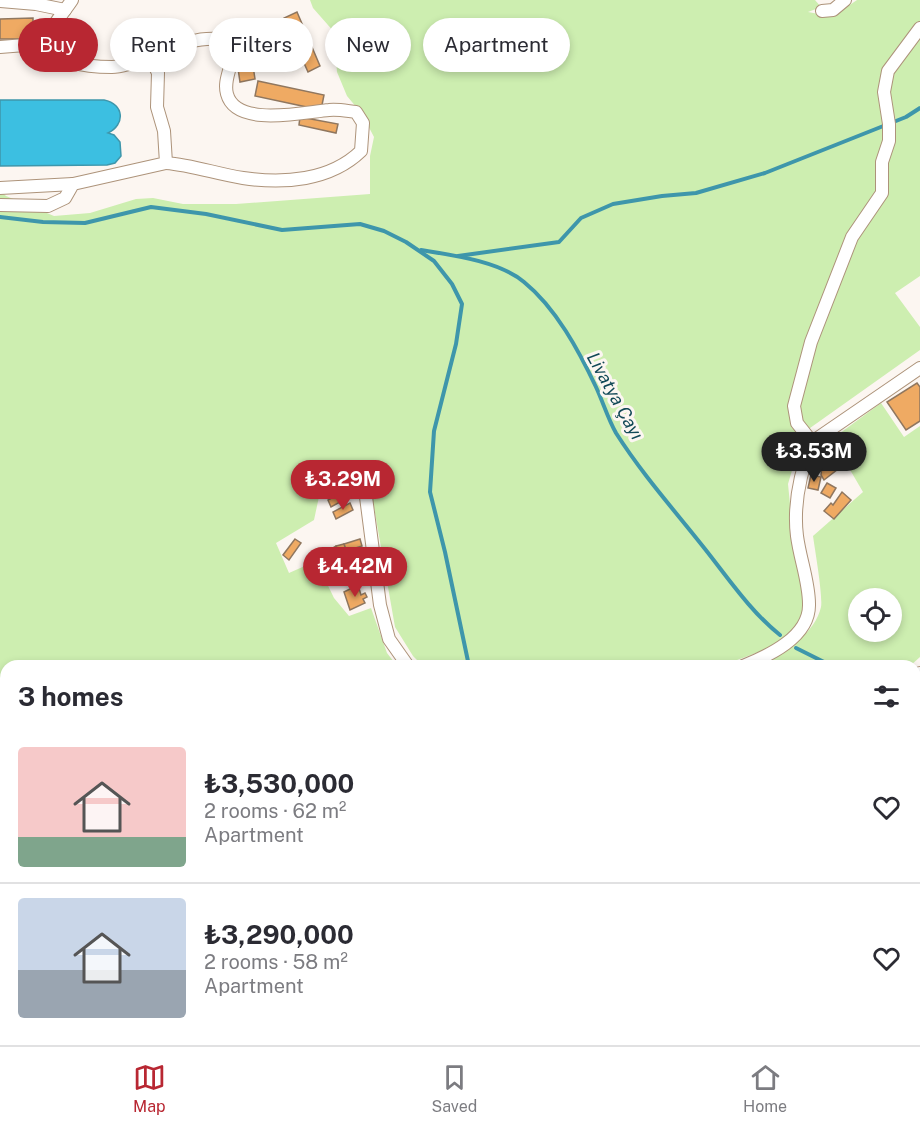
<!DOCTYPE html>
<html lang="en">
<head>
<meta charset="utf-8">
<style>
	:root { --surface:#fff; --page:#f7f7f7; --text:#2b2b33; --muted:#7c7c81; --line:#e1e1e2; --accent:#b82732 }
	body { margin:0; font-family:"Public Sans",sans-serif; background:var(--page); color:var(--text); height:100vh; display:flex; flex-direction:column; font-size:22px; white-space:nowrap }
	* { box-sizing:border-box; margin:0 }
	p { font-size:20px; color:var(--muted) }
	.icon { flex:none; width:33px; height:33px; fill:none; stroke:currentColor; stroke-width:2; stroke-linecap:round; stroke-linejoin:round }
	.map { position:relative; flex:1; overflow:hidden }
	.panel { position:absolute; left:0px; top:660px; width:921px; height:386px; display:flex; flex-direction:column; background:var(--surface); border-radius:18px 18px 0 0; box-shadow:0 3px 9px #0003 }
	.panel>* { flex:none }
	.guide { position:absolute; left:18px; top:18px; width:600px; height:54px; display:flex; gap:12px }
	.fabs { position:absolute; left:848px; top:588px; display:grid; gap:12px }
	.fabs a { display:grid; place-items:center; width:54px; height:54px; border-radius:50%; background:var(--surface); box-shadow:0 3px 9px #0003; font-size:30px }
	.price { position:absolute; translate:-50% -51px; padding:0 14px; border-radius:21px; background:var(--accent); color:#fff; font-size:20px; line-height:39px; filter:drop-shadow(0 2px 3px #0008) }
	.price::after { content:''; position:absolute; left:50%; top:36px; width:18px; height:14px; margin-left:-9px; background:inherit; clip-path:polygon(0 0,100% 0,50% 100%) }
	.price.active { background:#222; color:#fff }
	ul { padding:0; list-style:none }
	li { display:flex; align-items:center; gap:18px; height:150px; padding:0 18px }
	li+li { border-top:2px solid var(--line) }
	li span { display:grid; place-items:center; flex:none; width:168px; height:120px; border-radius:6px; color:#555 }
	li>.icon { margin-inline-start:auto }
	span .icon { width:72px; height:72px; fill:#fffc; stroke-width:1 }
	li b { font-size:26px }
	h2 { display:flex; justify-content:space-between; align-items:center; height:72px; padding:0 18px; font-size:26px }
	.tag { padding:0 21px; border-radius:27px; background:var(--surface); box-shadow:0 3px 9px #0003; font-size:21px; line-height:54px }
	.tag.active { background:var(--accent); color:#fff }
	.tabs { display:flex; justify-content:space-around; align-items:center; height:84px; border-top:2px solid var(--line); background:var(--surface); font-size:16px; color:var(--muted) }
	.tabs a { display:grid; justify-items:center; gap:3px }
	.tabs .active { color:var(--accent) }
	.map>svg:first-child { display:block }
	.green { fill:#cdeeb0; fill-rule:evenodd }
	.water { fill:#3cbfe1; stroke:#3e96ab; stroke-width:1.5 }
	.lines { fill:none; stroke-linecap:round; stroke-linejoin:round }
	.stream { stroke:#3e96ab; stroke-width:4 }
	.building { fill:#efaa63; stroke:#90775f; stroke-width:1.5 }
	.minor-casing { stroke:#ad937a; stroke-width:14 }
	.minor { stroke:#fff; stroke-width:12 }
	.labels { text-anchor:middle; stroke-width:6; stroke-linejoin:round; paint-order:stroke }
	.water-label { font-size:18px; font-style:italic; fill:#124957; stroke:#fcf6f1 }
</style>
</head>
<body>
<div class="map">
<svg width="920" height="1045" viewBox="0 0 920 1045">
	<rect width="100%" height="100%" fill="#fcf6f1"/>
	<g class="green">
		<path d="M310 0H815L821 7 808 12 824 15 841 11 857 0H920V276L895 293 920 327V350L803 433 788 484 793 534 806 605 800 622 780 644 721 666H423L413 656 395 627 369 479 320 492 314 520 276 543 289 573 316 561 334 598 349 616 371 608 387 653 397 666H6V788L0 776V190L6 196 54 216 90 213 136 199 153 198 183 204H236L370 194V156L374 137 362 114 347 96 337 72 336 60 340 43 335 33 313 8Z"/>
		<path d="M881 403 904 437 920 426V657L910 666H753C779 657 815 635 821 607 823 596 815 550 813 536L863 492 832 439ZM858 598H891V632H858Z"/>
		<rect x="384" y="1040" width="94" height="5"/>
		<path d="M487 1040H583L584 1045H487Z"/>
		<path d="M597 1040H640V1045H598Z"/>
		<path d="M694 1040H779L780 1045H696Z"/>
	</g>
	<path class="water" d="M0 100H104C125 104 125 125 108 133L114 135 120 142 121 156 115 163 107 165 0 166Z"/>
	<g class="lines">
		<g class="stream">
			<path d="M0 217 43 222 85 223 151 207 206 214 282 230 360 224 384 231 406 242 434 261 452 284 462 304 456 344 434 431 430 492 445 552 469 666"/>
			<path d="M421 250C452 255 499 261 524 282 556 308 579 351 596 387 603 402 608 419 616 433 642 474 675 511 705 549 728 578 751 612 780 635"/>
			<path d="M458 256 559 242 581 218 613 204 662 196 696 193 765 173 906 117 920 108"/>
			<path d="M796 648 832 666"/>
		</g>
	</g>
	<g class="building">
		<path d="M297 12 320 66 308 72 284 18Z"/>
		<path d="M33 18V39H0V19Z"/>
		<path d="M251 53 255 79 240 82 236 55Z"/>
		<path d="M258 81 324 95 321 110 255 96Z"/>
		<path d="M300 117 338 124 336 133 299 125Z"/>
		<path d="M917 383 920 387V421L906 430 887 402Z"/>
		<path d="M831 459 838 469 824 480 821 475 822 466Z"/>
		<path d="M811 475 821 477 818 490 808 488Z"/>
		<path d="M827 483 836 488 830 498 821 493Z"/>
		<path d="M350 488 353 495 331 507 328 500Z"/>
		<path d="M842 492 851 500 834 519 824 511 831 503 833 505Z"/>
		<path d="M350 503 353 510 336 519 333 512Z"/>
		<path d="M295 539 301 543 289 560 283 555Z"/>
		<path d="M360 539 362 546 346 551 344 544Z"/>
		<path d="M344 544 349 561 341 563 336 546Z"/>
		<path d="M336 546 341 563 334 567 329 550Z"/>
		<path d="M358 585 361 595 365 593 367 597 363 599 365 603 350 610 344 592Z"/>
		<path d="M920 782V834L915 835V783Z"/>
		<path d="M6 865V885L0 887V867Z"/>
		<path d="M920 893V936L918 930H915V894Z"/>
		<path d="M6 908V940L2 941 0 933V910Z"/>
		<path d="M918 971H920V999L915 1001V972Z"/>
		<path d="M5 995 6 996V1024L0 1013V996Z"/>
		<path d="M16 1040H32L35 1045H18Z"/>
		<path d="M61 1040H78L80 1045H54L53 1043Z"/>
		<path d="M78 1040H101L103 1044 80 1045Z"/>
		<path d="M101 1040H120L121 1041 112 1045H103Z"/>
		<path d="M226 1040V1044L235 1043 238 1045H211V1043Z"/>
		<path d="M300 1040 301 1045 275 1044Z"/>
		<path d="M649 1040H673L674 1045H649Z"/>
		<path d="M877 1040H908L909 1045H879Z"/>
	</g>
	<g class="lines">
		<defs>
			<g id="minor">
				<path d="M0 1 36 4 65 10"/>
				<path d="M822 11 833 10 845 0"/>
				<path d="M0 47 50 43"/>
				<path d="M153 62C182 44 194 35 230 40 238 62 222 76 227 94 236 128 304 112 329 110 338 109 347 111 356 112L363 123 361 151C330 181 283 184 243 178 217 174 192 165 166 163"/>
				<path d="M0 188 73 184"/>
				<path d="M0 205 48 206 65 198 73 184 166 163 164 131 157 107 158 73 153 62C138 58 126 67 112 67 92 67 44 64 50 36 53 23 65 11 72 0"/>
				<path d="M812 442 797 423 794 406 811 342 852 237 882 193V162L889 141V124L884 92 888 71 920 28"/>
				<path d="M812 442 920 368"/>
				<path d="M366 497 380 605 389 639 408 666"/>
				<path d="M743 666C768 656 810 637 809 604 809 582 800 559 797 536 793 504 800 473 812 442"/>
				<path d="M915 677 920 673"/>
				<path d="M915 694 920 689"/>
				<path d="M915 712 920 713"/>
				<path d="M915 853 920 851"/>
				<path d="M0 855 6 853"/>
				<path d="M915 949 920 948"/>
				<path d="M0 964 6 962"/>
				<path d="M0 979 6 977"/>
				<path d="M255 1040 256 1045"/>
				<path d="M590 1040 591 1045"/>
				<path d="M685 1040 686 1045"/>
				<path d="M795 1040V1045"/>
				<path d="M151 1045 166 1040"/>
				<path d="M374 1045V1040"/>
				<path d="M482 1045V1040"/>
			</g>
		</defs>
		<use href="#minor" class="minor-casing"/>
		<use href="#minor" class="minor"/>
	</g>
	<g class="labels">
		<g class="water-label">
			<text transform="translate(615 396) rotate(61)" y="6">Livatya Çayı</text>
		</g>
	</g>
</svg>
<div class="fabs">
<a><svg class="icon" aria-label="locate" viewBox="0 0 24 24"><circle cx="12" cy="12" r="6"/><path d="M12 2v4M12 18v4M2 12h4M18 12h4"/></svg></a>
</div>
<b class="price active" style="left:814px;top:483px">₺3.53M</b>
<b class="price" style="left:343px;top:511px">₺3.29M</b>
<b class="price" style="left:355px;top:598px">₺4.42M</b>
<div class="guide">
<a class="tag active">Buy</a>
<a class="tag">Rent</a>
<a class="tag">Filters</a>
<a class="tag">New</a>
<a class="tag">Apartment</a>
</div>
<section class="panel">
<h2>3 homes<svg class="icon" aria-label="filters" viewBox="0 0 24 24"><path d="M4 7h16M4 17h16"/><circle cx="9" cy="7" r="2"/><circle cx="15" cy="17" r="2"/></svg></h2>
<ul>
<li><span style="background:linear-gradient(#f6c9c9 75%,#7fa58c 0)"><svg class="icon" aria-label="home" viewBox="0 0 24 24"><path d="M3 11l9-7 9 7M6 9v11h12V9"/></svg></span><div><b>₺3,530,000</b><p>2 rooms · 62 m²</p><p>Apartment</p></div><svg class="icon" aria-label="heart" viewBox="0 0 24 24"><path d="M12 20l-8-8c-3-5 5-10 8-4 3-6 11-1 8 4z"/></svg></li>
<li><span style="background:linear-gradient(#c9d6e8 60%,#9aa5b1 0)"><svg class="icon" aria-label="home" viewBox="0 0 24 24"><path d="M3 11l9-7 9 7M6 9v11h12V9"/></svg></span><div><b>₺3,290,000</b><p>2 rooms · 58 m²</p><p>Apartment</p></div><svg class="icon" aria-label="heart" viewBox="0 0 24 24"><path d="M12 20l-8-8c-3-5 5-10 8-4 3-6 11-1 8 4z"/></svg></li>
</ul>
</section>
</div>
<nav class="tabs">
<a class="active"><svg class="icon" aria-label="map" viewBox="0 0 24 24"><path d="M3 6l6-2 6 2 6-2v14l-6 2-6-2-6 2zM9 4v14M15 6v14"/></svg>Map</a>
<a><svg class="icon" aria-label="saved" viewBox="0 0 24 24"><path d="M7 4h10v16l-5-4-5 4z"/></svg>Saved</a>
<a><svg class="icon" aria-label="home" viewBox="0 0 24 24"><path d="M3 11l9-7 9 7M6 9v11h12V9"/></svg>Home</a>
</nav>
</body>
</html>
